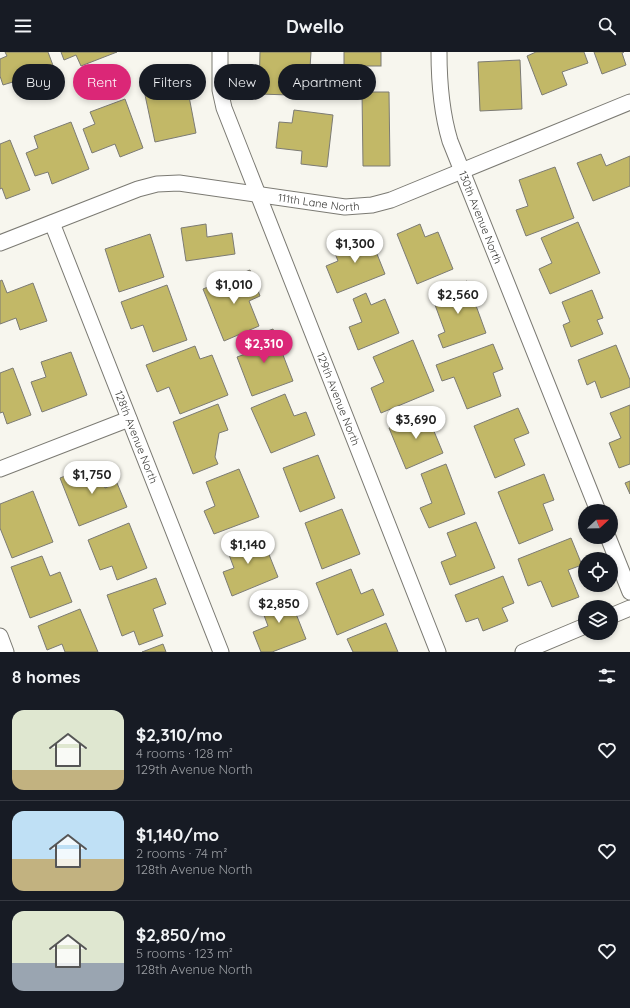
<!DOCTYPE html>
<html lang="en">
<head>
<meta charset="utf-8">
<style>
	:root { --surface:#171b24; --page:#242831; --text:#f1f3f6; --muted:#9ea1a6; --line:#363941; --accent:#db2777 }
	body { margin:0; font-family:Quicksand,sans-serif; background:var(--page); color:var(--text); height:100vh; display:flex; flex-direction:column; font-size:15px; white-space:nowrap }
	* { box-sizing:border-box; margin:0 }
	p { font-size:13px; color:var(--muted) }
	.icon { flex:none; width:22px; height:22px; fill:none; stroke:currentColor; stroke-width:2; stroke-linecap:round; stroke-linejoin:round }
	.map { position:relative; height:600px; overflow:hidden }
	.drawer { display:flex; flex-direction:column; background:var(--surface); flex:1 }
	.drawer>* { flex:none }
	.top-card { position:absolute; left:12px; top:12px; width:400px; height:36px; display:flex; gap:8px }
	.needle { width:26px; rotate:68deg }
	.buttons { position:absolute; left:578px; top:452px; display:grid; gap:8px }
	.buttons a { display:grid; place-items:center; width:40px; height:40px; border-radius:50%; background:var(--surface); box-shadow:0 2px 6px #0003; font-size:20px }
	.price { position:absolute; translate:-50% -34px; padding:0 9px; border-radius:14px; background:#fff; color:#222; font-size:13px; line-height:26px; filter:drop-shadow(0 1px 2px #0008) }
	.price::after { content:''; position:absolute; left:50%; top:24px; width:12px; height:9px; margin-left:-6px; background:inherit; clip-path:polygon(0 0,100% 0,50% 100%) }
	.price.active { background:var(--accent); color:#fff }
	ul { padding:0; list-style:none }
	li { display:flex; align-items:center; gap:12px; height:100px; padding:0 12px }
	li+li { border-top:1px solid var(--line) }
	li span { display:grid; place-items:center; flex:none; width:112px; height:80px; border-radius:12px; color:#555 }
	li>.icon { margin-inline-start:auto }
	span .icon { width:48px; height:48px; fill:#fffc; stroke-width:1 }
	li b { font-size:17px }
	h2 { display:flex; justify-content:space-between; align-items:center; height:48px; padding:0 12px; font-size:17px }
	.pill { padding:0 14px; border-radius:18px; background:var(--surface); box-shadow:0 2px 6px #0003; font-size:14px; line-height:36px }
	.pill.active { background:var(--accent); color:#fff }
	header { display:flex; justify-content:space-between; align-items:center; height:52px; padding:0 12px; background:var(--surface); font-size:18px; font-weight:700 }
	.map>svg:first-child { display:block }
	.building { fill:#c2b867; stroke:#7c7b74 }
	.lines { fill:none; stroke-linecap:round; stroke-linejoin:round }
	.street-casing { stroke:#7b7a73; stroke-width:17 }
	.street { stroke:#fff; stroke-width:15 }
	.labels { text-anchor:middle; stroke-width:3; stroke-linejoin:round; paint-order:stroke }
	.street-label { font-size:11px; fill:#363633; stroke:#fff }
</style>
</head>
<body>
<header><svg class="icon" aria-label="menu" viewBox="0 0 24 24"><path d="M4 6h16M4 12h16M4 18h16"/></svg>Dwello<svg class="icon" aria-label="search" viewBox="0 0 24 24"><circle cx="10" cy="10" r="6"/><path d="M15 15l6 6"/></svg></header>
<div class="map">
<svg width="630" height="600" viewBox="0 0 630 600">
	<rect width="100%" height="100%" fill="#f7f6ee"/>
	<g class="building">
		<path d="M5 0H48L58 27 20 41 16 29 3 33 0 24V7L7 4Z"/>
		<path d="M61 0H117L81 14 76 3 64 8Z"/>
		<path d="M260 0H311L310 16 302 15 291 31 290 43 259 42Z"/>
		<rect x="344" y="0" width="37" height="14"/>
		<path d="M536 0H584L588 11 562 20 567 33 542 43 527 4Z"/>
		<path d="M594 0H624L622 1 626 13 602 22Z"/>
		<path d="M520 8 522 57 480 59 478 10Z"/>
		<path d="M187 34 196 81 155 90 145 43Z"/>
		<path d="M362 40H389L390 114H363Z"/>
		<path d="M125 47 143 96 120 105 115 92 92 101 83 77 95 72 90 60Z"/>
		<path d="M294 58 333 63 327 115 301 112 302 99 276 96 279 70 292 71Z"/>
		<path d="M71 70 89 117 52 132 48 120 35 124 26 101 38 96 34 84Z"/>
		<path d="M10 88 30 138 6 147 2 136 0 137V92Z"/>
		<path d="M601 102 606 114 630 104V134L593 149 577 111Z"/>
		<path d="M555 115 574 166 526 184 516 158 528 154 519 128Z"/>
		<path d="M578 170 600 221 550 242 539 217 552 211 541 186Z"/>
		<path d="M206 172 207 185 232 181 235 202 186 209 181 176Z"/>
		<path d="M420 172 425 185 438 180 453 217 417 232 397 182Z"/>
		<path d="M150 182 164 225 119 240 105 197Z"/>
		<path d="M369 182 385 222 337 241 326 214 338 209 333 196Z"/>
		<path d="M250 218 260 244 249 249 259 274 224 289 203 237Z"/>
		<path d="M2 228 7 241 33 231 47 269 20 278 16 266 0 272V229Z"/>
		<path d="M467 229 486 281 443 296 438 283 445 280 431 242Z"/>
		<path d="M167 233 187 288 153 300 143 273 131 277 121 250Z"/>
		<path d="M592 238 603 266 597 268 603 282 571 295 563 273 570 270 562 250Z"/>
		<path d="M366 241 371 253 385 247 399 281 358 298 349 275 362 270 353 247Z"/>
		<path d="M273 277 293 329 252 344 237 305 251 300 246 287Z"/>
		<path d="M413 288 434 339 381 361 371 336 384 330 373 305Z"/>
		<path d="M493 292 503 317 493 321 501 344 467 357 454 325 442 329 436 313Z"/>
		<path d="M616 293 630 328V335L601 346 595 329 587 333 578 308Z"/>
		<path d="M195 294 200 307 212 303 228 343 180 362 169 335 157 340 146 313Z"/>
		<path d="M71 300 87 343 42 360 31 330 46 325 41 310Z"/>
		<path d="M13 316 31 363 7 372 3 360 0 361V321Z"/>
		<path d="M285 342 294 364 306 360 315 383 271 401 251 356Z"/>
		<path d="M218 352 228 378 219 381 215 405 218 412 193 422 173 370Z"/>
		<path d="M630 353V412L619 416 609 391 621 386 610 361Z"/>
		<path d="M518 356 529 381 514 387 525 413 495 426 474 374Z"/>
		<path d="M426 360 443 401 406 417 389 376Z"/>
		<path d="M318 403 335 446 300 460 283 416Z"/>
		<path d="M96 412 105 436 117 431 127 455 79 474 60 426Z"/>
		<path d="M446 412 465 462 429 476 420 456 432 451 421 422Z"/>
		<path d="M239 417 259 465 214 482 204 459 215 454 206 430Z"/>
		<path d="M544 422 554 448 543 452 553 478 519 492 498 440Z"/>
		<path d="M630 429V442L625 431Z"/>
		<path d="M33 439 53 490 12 506 0 476V452Z"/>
		<path d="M342 457 360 502 322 517 305 471Z"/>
		<path d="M476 470 495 516 450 533 441 510 456 504 447 481Z"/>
		<path d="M129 471 147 516 117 528 112 514 100 518 88 488Z"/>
		<path d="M251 482 268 500 278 525 232 544 223 520 234 516 225 492Z"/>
		<path d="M571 486 582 513 568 518 579 545 552 555 541 529 528 534 518 507Z"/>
		<path d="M42 504 50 524 60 520 72 550 30 566 11 515Z"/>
		<path d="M351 517 361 542 373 537 384 563 337 583 316 531Z"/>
		<path d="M503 524 514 551 502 556 508 569 483 579 478 566 466 570 455 543Z"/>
		<path d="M156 526 166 552 153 557 163 584 139 593 134 579 122 584 107 543Z"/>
		<path d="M287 539 306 587 272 600H261L253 580 268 574 259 550Z"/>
		<path d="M80 557 98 600H65L62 592 47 598 38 574Z"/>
		<path d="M386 571 398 600H353L347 587Z"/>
		<path d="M163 592 166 600H142Z"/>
	</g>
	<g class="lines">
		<defs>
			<g id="street">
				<path id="s1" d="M220 0V38L224 56 438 600"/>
				<path id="s2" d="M439 0C439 31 441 59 450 89L598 459"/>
				<path id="s3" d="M52 171 221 600"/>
				<path id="s4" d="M0 191 138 137 157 132 179 131 345 155 372 153 391 148 630 50"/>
				<path d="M0 417 129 367"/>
				<path d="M608 485 630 540"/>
				<path d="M611 564 630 556"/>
				<path d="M0 584 6 600"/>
				<path d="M523 600 585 574"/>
			</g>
		</defs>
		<use href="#street" class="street-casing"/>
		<use href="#street" class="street"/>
	</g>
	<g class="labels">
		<g class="street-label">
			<text dy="4" stroke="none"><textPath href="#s4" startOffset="331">111th Lane North</textPath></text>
			<text dy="4" stroke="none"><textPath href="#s2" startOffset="172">130th Avenue North</textPath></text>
			<text dy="4" stroke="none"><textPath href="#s1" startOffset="369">129th Avenue North</textPath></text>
			<text dy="4" stroke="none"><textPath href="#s3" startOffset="230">128th Avenue North</textPath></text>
		</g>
	</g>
</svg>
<div class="buttons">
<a><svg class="needle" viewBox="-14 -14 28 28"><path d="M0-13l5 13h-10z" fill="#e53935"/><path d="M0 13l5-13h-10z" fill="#9ea1a6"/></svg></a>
<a><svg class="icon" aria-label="locate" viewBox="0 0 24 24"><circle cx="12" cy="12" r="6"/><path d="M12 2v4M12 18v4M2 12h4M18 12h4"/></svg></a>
<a><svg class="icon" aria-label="layers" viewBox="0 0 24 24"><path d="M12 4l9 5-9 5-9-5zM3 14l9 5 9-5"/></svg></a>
</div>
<b class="price" style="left:355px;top:212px">$1,300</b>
<b class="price" style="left:234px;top:253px">$1,010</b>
<b class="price" style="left:458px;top:263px">$2,560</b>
<b class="price active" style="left:264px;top:312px">$2,310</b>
<b class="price" style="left:416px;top:388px">$3,690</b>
<b class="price" style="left:92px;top:443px">$1,750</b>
<b class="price" style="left:248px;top:513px">$1,140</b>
<b class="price" style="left:279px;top:572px">$2,850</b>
<div class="top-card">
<a class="pill">Buy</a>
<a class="pill active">Rent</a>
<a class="pill">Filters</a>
<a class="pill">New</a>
<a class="pill">Apartment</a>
</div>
</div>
<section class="drawer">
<h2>8 homes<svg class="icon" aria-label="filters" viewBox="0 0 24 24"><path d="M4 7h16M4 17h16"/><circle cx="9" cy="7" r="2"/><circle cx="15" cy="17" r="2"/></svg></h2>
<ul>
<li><span style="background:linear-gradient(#dfe7d0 75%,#c2b280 0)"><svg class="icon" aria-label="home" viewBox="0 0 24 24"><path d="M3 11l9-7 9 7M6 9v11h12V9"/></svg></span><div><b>$2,310/mo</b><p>4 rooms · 128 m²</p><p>129th Avenue North</p></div><svg class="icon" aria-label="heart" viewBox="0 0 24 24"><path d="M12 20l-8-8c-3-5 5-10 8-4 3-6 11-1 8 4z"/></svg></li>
<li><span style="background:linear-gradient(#bfe0f5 60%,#c2b280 0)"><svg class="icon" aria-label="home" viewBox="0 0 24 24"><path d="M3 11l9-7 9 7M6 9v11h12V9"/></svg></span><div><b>$1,140/mo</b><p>2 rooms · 74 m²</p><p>128th Avenue North</p></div><svg class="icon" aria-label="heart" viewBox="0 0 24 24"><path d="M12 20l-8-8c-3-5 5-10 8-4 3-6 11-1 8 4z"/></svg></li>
<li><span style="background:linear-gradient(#dfe7d0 65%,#9aa5b1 0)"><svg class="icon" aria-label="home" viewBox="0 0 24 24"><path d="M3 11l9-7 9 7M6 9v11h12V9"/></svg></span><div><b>$2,850/mo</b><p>5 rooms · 123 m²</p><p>128th Avenue North</p></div><svg class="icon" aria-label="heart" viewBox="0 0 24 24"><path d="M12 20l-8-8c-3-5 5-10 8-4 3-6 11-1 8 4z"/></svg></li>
</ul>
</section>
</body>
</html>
